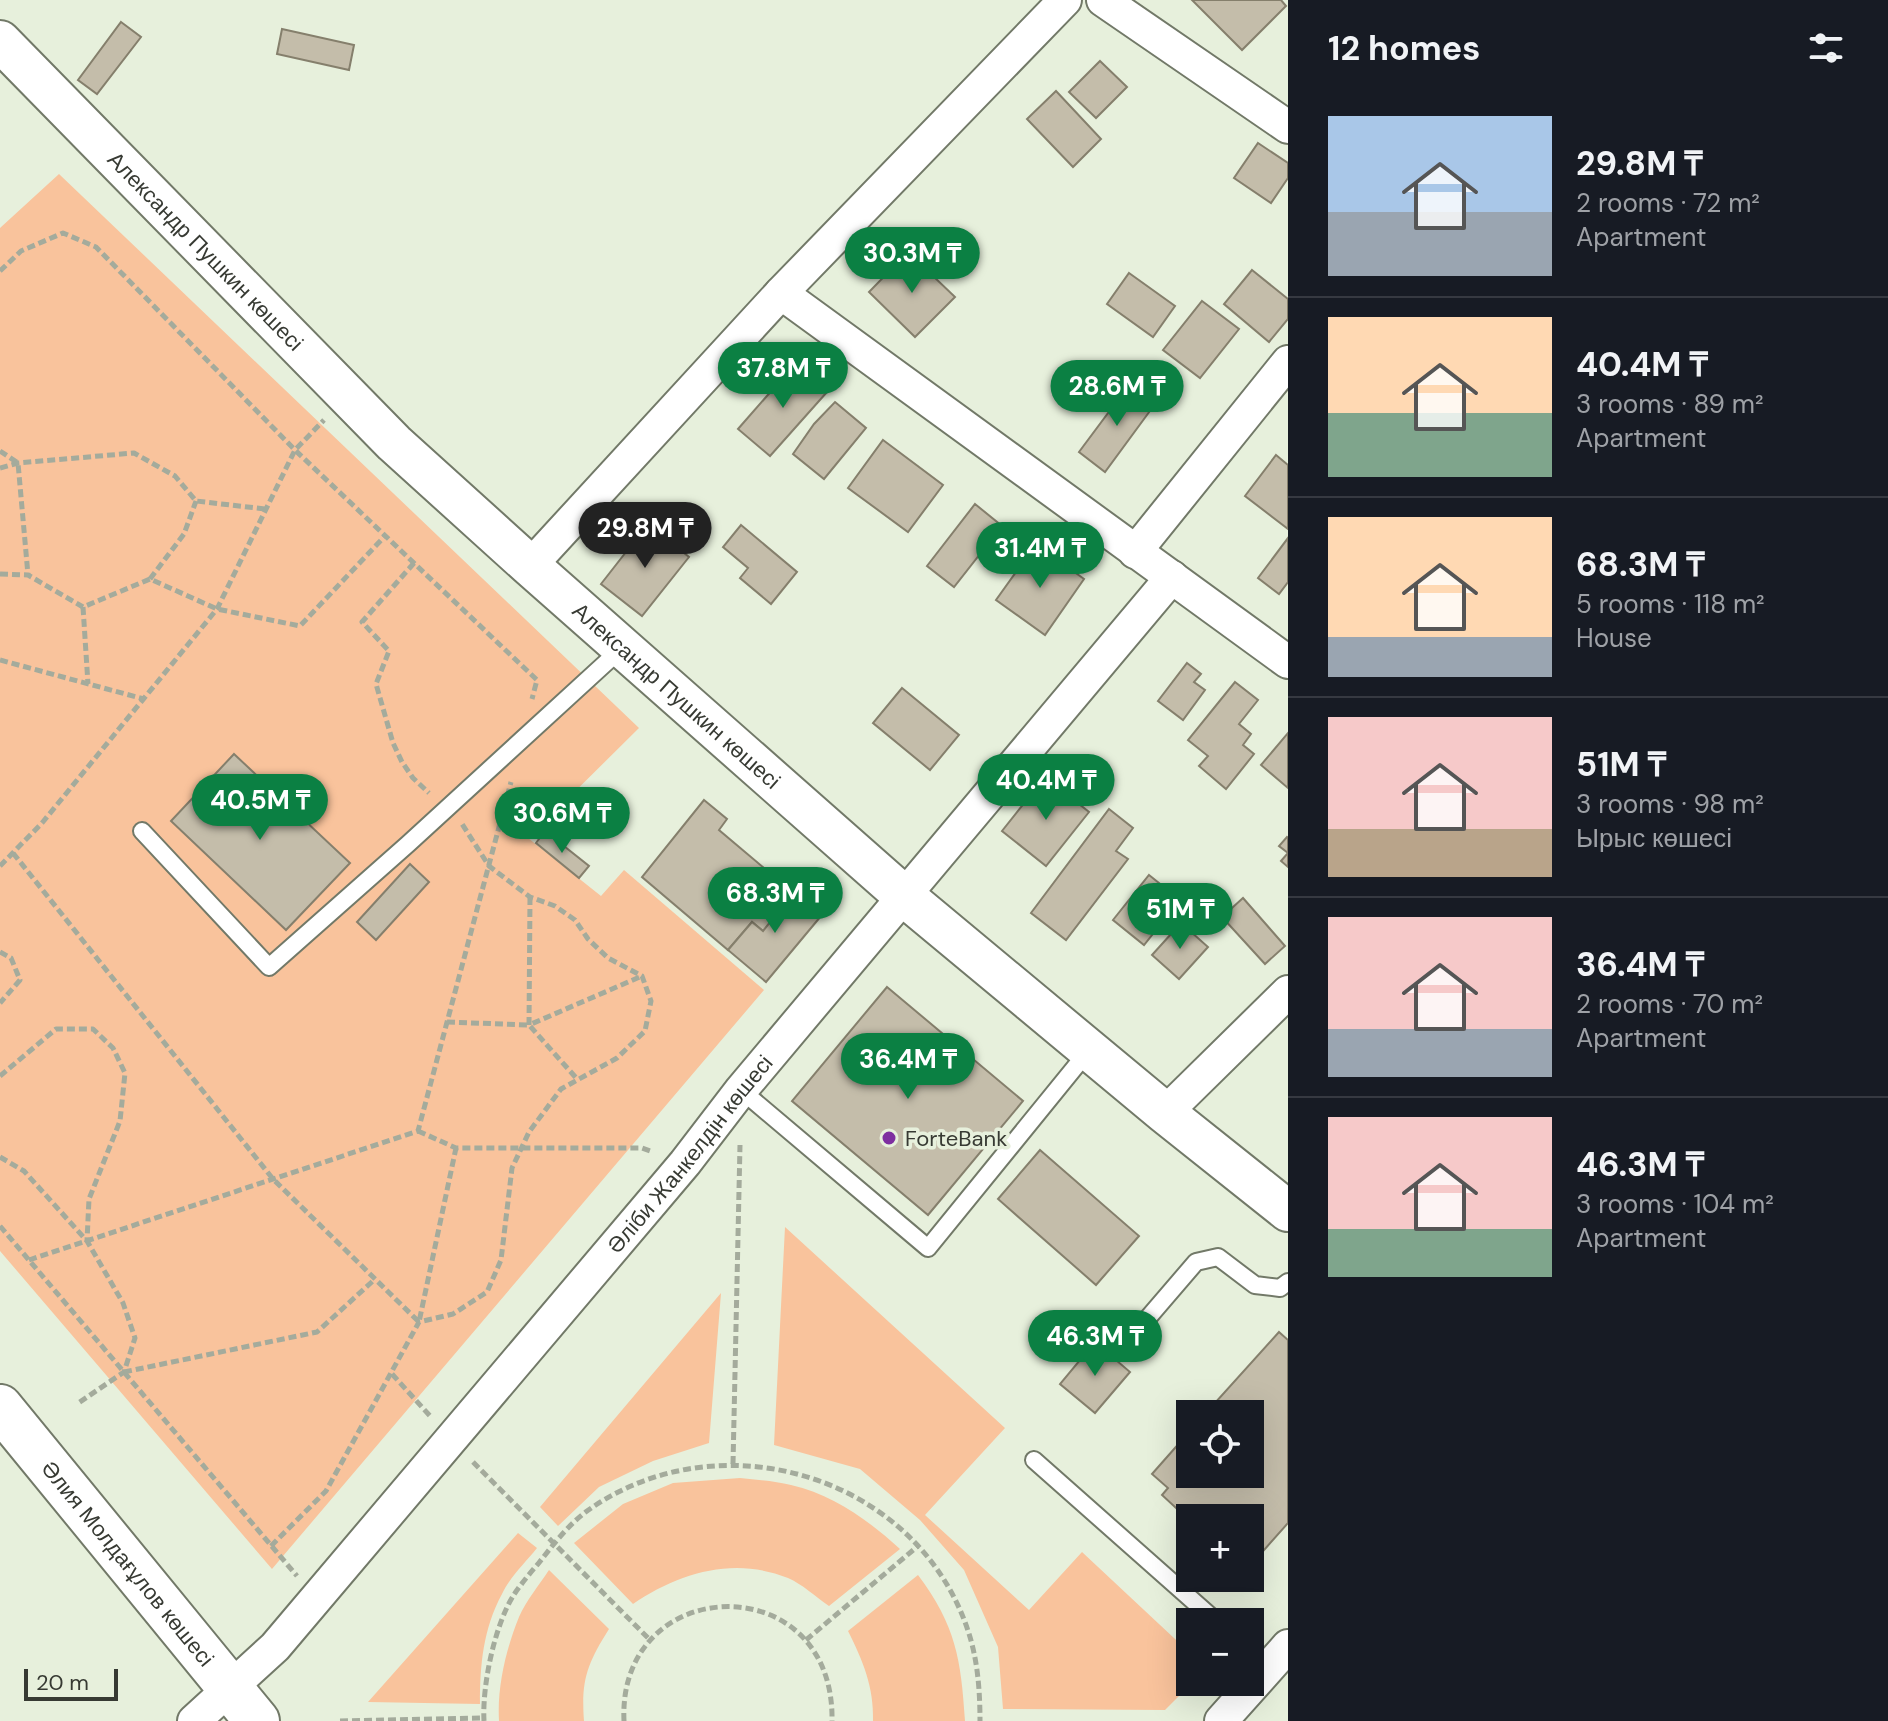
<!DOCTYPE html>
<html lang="en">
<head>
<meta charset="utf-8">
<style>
	:root { --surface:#171b24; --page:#242831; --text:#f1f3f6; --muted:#9ea1a6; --line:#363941; --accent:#0b8043 }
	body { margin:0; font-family:"DM Sans",sans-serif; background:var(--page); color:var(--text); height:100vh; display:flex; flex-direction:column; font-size:30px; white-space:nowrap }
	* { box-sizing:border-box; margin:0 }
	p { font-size:26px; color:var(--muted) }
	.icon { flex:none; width:44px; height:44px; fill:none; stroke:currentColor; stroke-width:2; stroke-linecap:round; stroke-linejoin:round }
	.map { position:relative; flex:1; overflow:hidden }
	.side { display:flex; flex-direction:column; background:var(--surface); width:600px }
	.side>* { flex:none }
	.controls { position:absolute; left:1176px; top:1400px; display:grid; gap:16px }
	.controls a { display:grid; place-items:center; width:88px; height:88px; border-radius:0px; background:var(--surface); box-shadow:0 8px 32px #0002; font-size:40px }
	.scale { position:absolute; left:24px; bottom:20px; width:94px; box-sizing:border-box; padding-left:8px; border:4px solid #373a33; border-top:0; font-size:22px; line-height:28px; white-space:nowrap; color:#373a33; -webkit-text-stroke:6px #e7f0dc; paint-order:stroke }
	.price { position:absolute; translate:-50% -68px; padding:0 18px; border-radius:28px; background:var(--accent); color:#fff; font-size:26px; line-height:52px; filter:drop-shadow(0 2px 4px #0008) }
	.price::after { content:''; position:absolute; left:50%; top:48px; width:24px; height:18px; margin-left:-12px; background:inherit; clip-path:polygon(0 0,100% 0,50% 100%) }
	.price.selected { background:#222; color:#fff }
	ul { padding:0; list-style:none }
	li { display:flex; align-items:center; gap:24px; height:200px; padding:0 40px }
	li+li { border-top:2px solid var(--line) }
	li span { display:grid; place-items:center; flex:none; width:224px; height:160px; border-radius:0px; color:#555 }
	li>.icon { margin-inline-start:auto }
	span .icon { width:96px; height:96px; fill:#fffc; stroke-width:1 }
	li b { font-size:34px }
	h2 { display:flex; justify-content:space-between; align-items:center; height:96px; padding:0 40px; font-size:34px }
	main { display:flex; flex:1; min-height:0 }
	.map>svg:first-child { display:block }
	.green { fill:#f9c39c }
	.building { fill:#c4bdaa; stroke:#857f6c; stroke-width:2 }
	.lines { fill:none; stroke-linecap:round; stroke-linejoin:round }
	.service-casing { stroke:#727968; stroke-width:20 }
	.minor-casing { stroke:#727968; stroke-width:36 }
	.tertiary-casing { stroke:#727968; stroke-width:44 }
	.secondary-casing { stroke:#727968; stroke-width:48 }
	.path { stroke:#a4ab9c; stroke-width:5; stroke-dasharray:8 4; stroke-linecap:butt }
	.service { stroke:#fff; stroke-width:16 }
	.minor { stroke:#fff; stroke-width:32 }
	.tertiary { stroke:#fff; stroke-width:40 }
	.secondary { stroke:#fff; stroke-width:44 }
	.poi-dot { fill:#7e2fa0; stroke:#e7f0dc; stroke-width:3 }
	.labels { text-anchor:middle; stroke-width:7; stroke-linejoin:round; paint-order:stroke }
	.street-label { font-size:22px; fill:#373a33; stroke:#e7f0dc }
	.poi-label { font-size:22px; fill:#373a33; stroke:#e7f0dc; text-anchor:start }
</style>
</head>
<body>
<main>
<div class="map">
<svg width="1288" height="1721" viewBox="0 0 1288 1721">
	<rect width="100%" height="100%" fill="#e7f0dc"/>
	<g class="green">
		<path d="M59 174 639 728 528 838 601 896 624 870 764 990 272 1569 0 1251V228Z"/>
		<path d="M785 1227 1005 1428 925 1515 1029 1610 1082 1552 1190 1653V1682H1193L1165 1710 1003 1709 998 1647 964 1570 920 1520 860 1469 774 1445Z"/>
		<path d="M721 1293 709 1443 653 1461 599 1487 558 1526 540 1507Z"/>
		<path d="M740 1478C757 1480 775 1481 791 1485 834 1495 868 1520 900 1549L829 1606C816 1597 802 1584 788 1578 733 1556 679 1573 633 1604L574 1543 623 1504 673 1483Z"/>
		<path d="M518 1533 537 1548C525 1563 510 1577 502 1594 483 1629 480 1665 480 1704L368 1702Z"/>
		<path d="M549 1570 609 1629C587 1664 581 1680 584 1721H499C497 1687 506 1649 519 1617 526 1601 539 1585 549 1570Z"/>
		<path d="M918 1575C956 1626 961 1659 965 1721H873C874 1687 863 1661 848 1631Z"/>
	</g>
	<g class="building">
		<path d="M1192 0H1281L1286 6 1242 50Z"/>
		<path d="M121 22 141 37 97 94 78 80Z"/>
		<path d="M282 29 354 45 349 70 277 54Z"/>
		<path d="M1100 61 1127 87 1096 118 1069 92Z"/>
		<path d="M1056 91 1101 139 1073 167 1027 119Z"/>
		<path d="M1258 143 1288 163V178L1271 203 1234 178Z"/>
		<path d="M908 252 955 297 915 337 869 292Z"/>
		<path d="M1252 270 1288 299V319L1269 342 1224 304Z"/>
		<path d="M1129 273 1175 306 1153 337 1107 304Z"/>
		<path d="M1202 301 1239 329 1200 378 1163 350Z"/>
		<path d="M795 364 827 392 770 456 738 429Z"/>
		<path d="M1129 385 1155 404 1105 472 1079 452Z"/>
		<path d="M835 402 866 428 824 479 793 454 814 424Z"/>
		<path d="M883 440 943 485 908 532 848 488Z"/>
		<path d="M1276 455 1288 465V529L1245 496Z"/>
		<path d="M975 504 1002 526 954 587 927 566Z"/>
		<path d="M648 524 689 557 642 616 601 584Z"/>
		<path d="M741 525 797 572 771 604 740 578 748 568 723 547Z"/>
		<path d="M1288 538V582L1279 594 1258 578Z"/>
		<path d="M1036 544 1084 579 1045 635 996 600Z"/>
		<path d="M1187 663 1201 674 1194 682 1205 690 1183 720 1158 701Z"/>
		<path d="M1235 682 1258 700 1239 724 1251 734 1243 745 1254 754 1226 789 1199 766 1208 756 1188 740Z"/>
		<path d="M902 688 959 735 930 770 873 723Z"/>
		<path d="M1288 733V788L1261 765Z"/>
		<path d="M234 754 350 863 286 930 171 821Z"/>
		<path d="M1045 777 1089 812 1046 866 1002 831Z"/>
		<path d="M704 800 727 819 719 830 783 884 768 902 779 911 763 931 752 922 728 950 642 877Z"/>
		<path d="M1109 809 1133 828 1116 851 1128 859 1066 940 1031 913Z"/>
		<path d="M545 831 589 866 579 878 536 843Z"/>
		<path d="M1287 837 1288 838V867L1281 861 1288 853 1279 846Z"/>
		<path d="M410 864 429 882 376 940 357 922Z"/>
		<path d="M1149 875 1180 900 1144 945 1113 920Z"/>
		<path d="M783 884 821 916 766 982 728 950 752 922 763 931 779 911 768 902Z"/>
		<path d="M1243 898 1285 946 1265 964 1222 917Z"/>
		<path d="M1181 923 1208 947 1179 979 1152 955Z"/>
		<path d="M887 987 1023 1101 928 1215 792 1101Z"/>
		<path d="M1040 1150 1139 1236 1096 1285 998 1199Z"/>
		<path d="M1279 1332 1288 1340V1523L1257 1558 1250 1552V1518H1190V1521L1162 1495 1168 1488 1152 1474 1190 1431V1474H1250V1414H1205Z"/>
		<path d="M1095 1342 1130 1372 1095 1413 1060 1384Z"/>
	</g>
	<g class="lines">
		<defs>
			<g id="service">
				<path d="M142 831 269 967 408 844 622 648"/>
				<path d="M741 1090 928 1248 1089 1050"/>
				<path d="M1129 1340 1196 1262 1218 1257 1255 1285 1280 1288 1288 1282"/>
				<path d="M1034 1460 1217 1622"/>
				<path d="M1250 1650 1270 1667"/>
			</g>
			<g id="minor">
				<path d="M1103 0 1288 127"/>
				<path d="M781 293 1288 662"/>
				<path d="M1135 552 1288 362"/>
				<path d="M530 566 781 293 1065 0"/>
				<path d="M1165 1113 1288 992"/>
				<path id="s1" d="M194 1721 275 1647 685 1163 741 1090 1172 577"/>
				<path d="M1221 1721 1288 1646"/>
			</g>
			<g id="tertiary">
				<path id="s2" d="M0 41 394 443 530 566 904 896 1165 1113 1288 1211"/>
			</g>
			<g id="secondary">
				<path id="s3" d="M0 1407 257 1721"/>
			</g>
		</defs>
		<use href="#service" class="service-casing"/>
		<use href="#minor" class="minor-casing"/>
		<use href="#tertiary" class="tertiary-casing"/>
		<use href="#secondary" class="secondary-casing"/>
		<g class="path">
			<path d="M0 271 21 251 63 233 96 247 295 450 537 680 532 699"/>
			<path d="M0 451 18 463 28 575"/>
			<path d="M0 468 18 463 134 453 175 476 196 501 265 509"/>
			<path d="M414 563 362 622 389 651 376 684 393 743 402 762 413 778 429 793"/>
			<path d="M0 574 28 575 83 607 150 579 217 609 300 626 385 536"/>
			<path d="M150 579 184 534 196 501"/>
			<path d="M83 607 88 684"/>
			<path d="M0 660 144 699"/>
			<path d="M13 853 273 1179 419 1322 456 1148"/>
			<path d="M0 866 42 823 217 609 295 450 324 420"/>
			<path d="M530 897 529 1025 642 976"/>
			<path d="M0 952 11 958 20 980 0 1003"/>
			<path d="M447 1022 529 1025 578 1080"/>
			<path d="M0 1076 56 1029H93L113 1048 125 1073 120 1121 89 1199 87 1241"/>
			<path d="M418 1131 456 1148H642L653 1152"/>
			<path d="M0 1157 24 1171 87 1241 123 1303 135 1338 124 1372 77 1404"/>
			<path d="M0 1226 297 1576"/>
			<path d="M29 1260 418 1131 511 782"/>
			<path d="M124 1372 317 1332 375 1279"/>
			<path d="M392 1374 431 1417"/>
			<path d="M473 1462 650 1640"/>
			<path d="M733 1464 740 1145"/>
			<path d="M271 1546 326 1491 419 1322 453 1314 487 1292 501 1260 512 1168 529 1132 561 1089 617 1058 645 1031 651 1001 642 976 608 958 588 939 575 920 555 906 530 897 489 866 462 824"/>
			<path d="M806 1640 918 1546"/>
			<path d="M340 1721 484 1718"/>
			<path d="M484 1721C482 1685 495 1623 515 1593 522 1583 530 1573 538 1564 552 1546 568 1525 587 1511 721 1415 922 1477 970 1637 978 1664 980 1693 980 1721"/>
			<path d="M624 1721C617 1572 835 1565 832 1721"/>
		</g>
		<use href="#service" class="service"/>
		<use href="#minor" class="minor"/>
		<use href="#tertiary" class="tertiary"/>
		<use href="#secondary" class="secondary"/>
	</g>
	<circle class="poi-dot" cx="889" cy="1138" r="8"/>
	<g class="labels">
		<g class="street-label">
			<text dy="8" stroke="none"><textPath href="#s2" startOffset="294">Александр Пушкин көшесі</textPath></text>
			<text dy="8" stroke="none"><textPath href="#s2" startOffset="942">Александр Пушкин көшесі</textPath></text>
			<text dy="8" stroke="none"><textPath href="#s1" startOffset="754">Әліби Жанкелдін көшесі</textPath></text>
			<text dy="8" stroke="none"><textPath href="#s3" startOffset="202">Әлия Молдағұлов көшесі</textPath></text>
		</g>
		<g class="poi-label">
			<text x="905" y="1146">ForteBank</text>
		</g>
	</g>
</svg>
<div class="controls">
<a><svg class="icon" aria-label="locate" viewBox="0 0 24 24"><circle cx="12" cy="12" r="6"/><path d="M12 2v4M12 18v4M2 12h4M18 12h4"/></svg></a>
<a>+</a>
<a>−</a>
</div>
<div class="scale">20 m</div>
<b class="price" style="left:912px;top:295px">30.3M ₸</b>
<b class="price" style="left:783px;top:410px">37.8M ₸</b>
<b class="price" style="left:1117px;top:428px">28.6M ₸</b>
<b class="price selected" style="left:645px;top:570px">29.8M ₸</b>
<b class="price" style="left:1040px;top:590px">31.4M ₸</b>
<b class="price" style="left:1046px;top:822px">40.4M ₸</b>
<b class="price" style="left:260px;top:842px">40.5M ₸</b>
<b class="price" style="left:562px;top:855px">30.6M ₸</b>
<b class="price" style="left:775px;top:935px">68.3M ₸</b>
<b class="price" style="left:1180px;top:951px">51M ₸</b>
<b class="price" style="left:908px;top:1101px">36.4M ₸</b>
<b class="price" style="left:1095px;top:1378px">46.3M ₸</b>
</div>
<section class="side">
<h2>12 homes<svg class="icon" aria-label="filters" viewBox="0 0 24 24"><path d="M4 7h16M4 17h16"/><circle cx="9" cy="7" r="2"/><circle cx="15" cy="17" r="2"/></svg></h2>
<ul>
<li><span style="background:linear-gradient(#a9c7e8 60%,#9aa5b1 0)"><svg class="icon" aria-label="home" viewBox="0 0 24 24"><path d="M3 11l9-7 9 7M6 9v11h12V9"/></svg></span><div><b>29.8M ₸</b><p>2 rooms · 72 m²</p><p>Apartment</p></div></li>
<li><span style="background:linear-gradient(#ffd9b3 60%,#7fa58c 0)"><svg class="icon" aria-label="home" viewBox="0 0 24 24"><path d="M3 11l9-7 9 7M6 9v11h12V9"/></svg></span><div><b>40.4M ₸</b><p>3 rooms · 89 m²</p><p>Apartment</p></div></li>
<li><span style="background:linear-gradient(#ffd9b3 75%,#9aa5b1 0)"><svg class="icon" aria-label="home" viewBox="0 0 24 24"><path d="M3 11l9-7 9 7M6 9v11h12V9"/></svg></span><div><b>68.3M ₸</b><p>5 rooms · 118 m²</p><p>House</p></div></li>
<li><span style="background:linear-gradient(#f6c9c9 70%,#b9a48a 0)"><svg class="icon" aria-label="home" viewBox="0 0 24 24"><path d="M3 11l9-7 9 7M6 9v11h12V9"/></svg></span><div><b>51M ₸</b><p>3 rooms · 98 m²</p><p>Ырыс көшесі</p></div></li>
<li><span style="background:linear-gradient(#f6c9c9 70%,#9aa5b1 0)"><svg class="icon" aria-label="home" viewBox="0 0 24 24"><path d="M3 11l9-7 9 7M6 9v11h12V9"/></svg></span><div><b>36.4M ₸</b><p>2 rooms · 70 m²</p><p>Apartment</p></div></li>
<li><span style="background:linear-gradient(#f6c9c9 70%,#7fa58c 0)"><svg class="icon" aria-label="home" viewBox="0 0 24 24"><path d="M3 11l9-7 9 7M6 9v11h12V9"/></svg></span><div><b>46.3M ₸</b><p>3 rooms · 104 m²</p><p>Apartment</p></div></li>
</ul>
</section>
</main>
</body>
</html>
